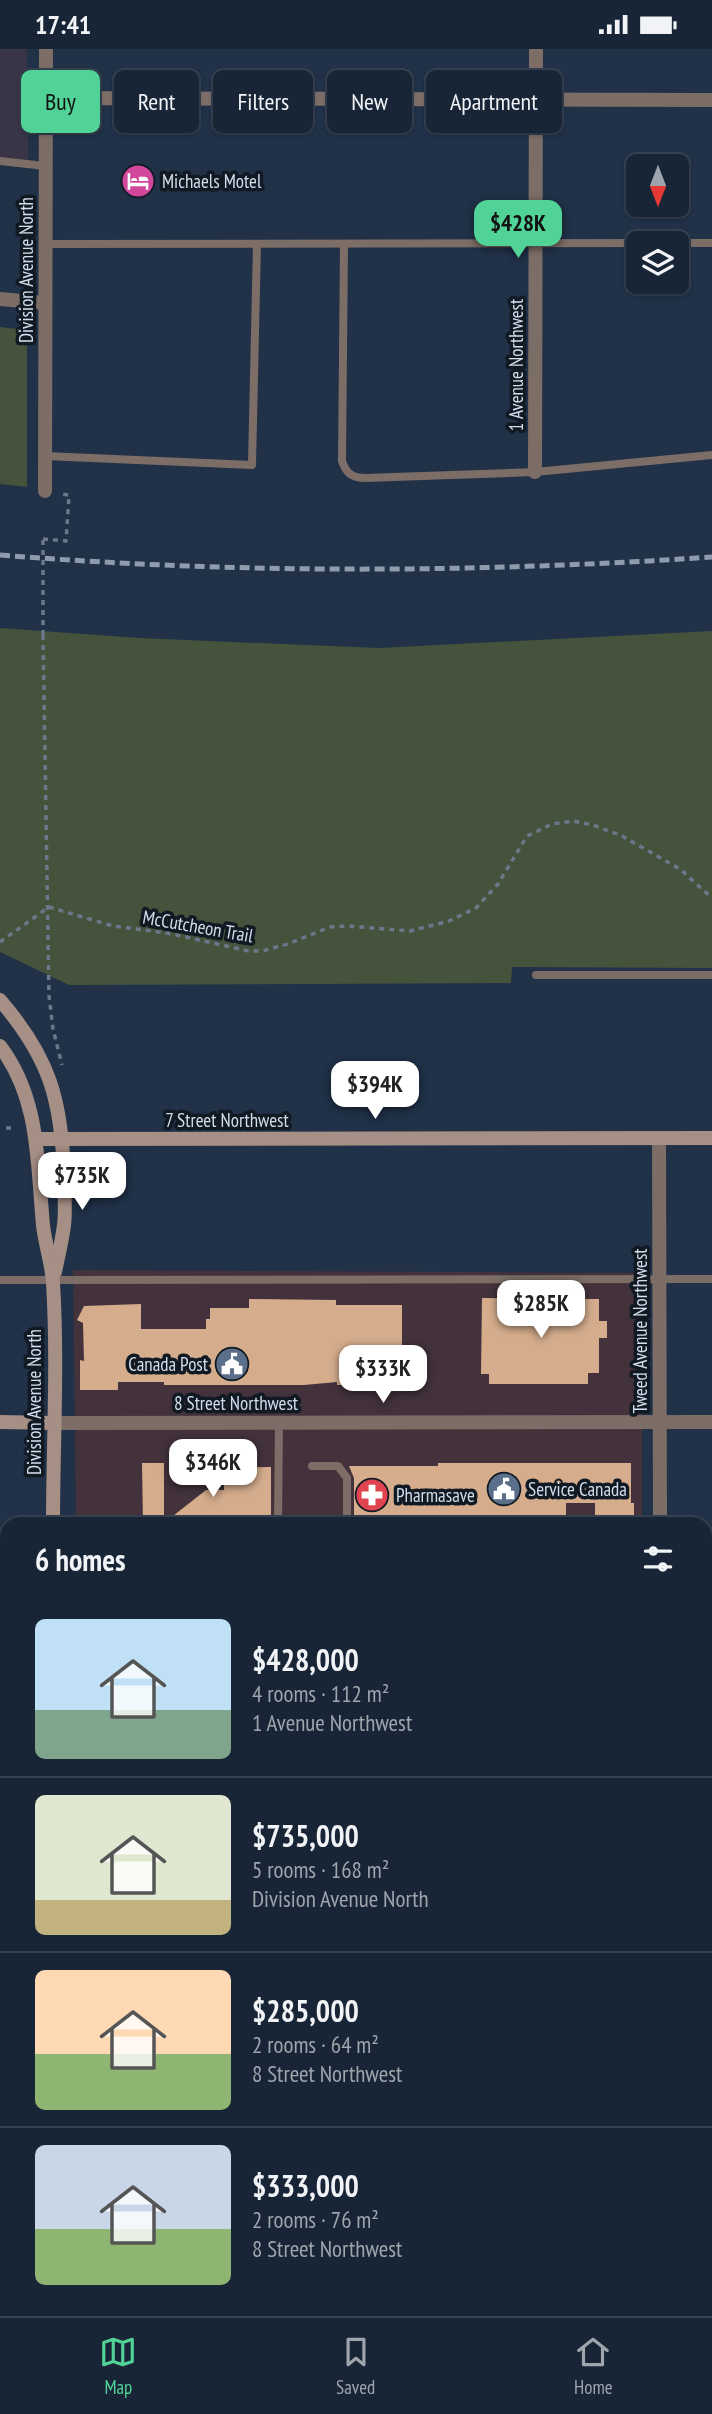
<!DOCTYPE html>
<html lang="en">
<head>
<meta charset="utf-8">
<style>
	:root { --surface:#182536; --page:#212d3e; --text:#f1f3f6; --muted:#9fa5ad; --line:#364251; --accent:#51d397 }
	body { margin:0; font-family:"PT Sans Narrow",sans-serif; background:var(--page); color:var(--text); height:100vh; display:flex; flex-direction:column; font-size:26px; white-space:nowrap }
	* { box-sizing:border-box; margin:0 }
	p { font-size:23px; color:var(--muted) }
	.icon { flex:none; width:38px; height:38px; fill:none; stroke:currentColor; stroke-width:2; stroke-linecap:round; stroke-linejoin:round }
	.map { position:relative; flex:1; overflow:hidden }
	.drawer { position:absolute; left:0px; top:1468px; width:712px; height:800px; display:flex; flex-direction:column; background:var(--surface); border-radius:21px 21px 0 0; box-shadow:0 2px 5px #0004,0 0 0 2px var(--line) }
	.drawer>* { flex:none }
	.hud { position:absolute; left:21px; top:21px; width:670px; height:63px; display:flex; gap:14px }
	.needle { width:46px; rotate:180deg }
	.controls { position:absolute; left:626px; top:105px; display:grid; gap:14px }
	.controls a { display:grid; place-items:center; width:63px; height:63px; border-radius:10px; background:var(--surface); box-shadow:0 2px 5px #0004,0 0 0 2px var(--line); font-size:35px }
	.price { position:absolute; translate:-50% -60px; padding:0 16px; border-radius:14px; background:#fff; color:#222; font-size:23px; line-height:46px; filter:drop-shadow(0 2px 4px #0008) }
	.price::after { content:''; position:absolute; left:50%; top:42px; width:21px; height:16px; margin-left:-10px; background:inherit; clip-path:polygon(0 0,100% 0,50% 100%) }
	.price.active { background:var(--accent); color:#111 }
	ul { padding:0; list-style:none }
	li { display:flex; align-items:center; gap:21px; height:175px; padding:0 35px }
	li+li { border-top:2px solid var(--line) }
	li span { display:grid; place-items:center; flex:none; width:196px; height:140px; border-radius:10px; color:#555 }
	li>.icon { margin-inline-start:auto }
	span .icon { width:84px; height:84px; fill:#fffc; stroke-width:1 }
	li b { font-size:30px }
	h2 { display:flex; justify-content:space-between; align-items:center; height:84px; padding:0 35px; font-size:30px }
	.chip { padding:0 24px; border-radius:10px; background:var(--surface); box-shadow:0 2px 5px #0004,0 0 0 2px var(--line); font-size:24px; line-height:63px }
	.chip.active { background:var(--accent); color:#111 }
	.status { display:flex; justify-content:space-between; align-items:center; height:49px; padding:0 35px; background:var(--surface); direction:ltr }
	.status svg { height:19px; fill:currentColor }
	.dock { display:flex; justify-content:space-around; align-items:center; height:98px; border-top:2px solid var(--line); background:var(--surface); font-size:19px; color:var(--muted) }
	.dock a { display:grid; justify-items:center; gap:4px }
	.dock .active { color:var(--accent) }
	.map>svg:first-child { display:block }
	.commercial { fill:#43323c }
	.education { fill:#393546 }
	.green { fill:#45533d }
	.building { fill:#d5ad8d }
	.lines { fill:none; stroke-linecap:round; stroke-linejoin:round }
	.path { stroke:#69788b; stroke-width:3.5; stroke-dasharray:5 5; stroke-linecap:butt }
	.lane { stroke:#7c6d67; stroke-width:8 }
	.street { stroke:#7c6d67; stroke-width:14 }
	.secondary { stroke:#a68f85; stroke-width:14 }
	.rail { stroke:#8e9cae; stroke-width:5; stroke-dasharray:10 5; stroke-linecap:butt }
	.path-bridge { stroke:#69788b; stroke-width:3.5; stroke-dasharray:5 5; stroke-linecap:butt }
	.labels { text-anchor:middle; stroke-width:7; stroke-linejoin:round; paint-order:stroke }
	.poi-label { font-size:19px; fill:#d3deed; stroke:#111923; text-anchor:start }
	.street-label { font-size:19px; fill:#d3deed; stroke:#111923 }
</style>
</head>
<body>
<div class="status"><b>17:41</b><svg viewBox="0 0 49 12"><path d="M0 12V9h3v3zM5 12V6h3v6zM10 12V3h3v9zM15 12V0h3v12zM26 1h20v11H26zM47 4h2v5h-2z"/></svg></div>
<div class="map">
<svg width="712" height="2267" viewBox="0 0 712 2267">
	<rect width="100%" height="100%" fill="#203148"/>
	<path class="commercial" d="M73 1221 642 1224V1475H76Z"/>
	<path class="education" d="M0 0H27L28 115 0 112Z"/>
	<g class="green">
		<path d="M0 278 27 281V438L0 435Z"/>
		<path d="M0 579 139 589 379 599 712 582V919L512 918 511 934 69 936 0 903Z"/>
		<rect x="0" y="1678" width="7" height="115"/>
	</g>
	<g class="building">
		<path d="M482 1249 599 1250V1272H607V1289H599V1324H588V1335H489V1325H481Z"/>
		<path d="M249 1250 336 1251V1256H402V1332H395V1336H337V1333L304 1336H164V1333H118V1341H80V1311L84 1312 83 1274 77 1271 84 1257 141 1255V1280H206V1270H210V1259H249Z"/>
		<path d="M142 1414H164V1474L206 1441H224V1419L271 1418V1475H143Z"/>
		<path d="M438 1414H631V1454H634V1475H595V1454H566V1466H542V1475H482V1467H438V1475H354V1429L349 1417H438Z"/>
	</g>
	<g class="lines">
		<g class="path">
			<path d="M43 490 66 492 69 446 60 445"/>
			<path d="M43 586 49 947 53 980 62 1016"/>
			<path d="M0 893 49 858 113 877 167 884 249 902H262L288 895 330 878 348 877 410 882 449 872 476 859 486 848 498 835 527 787 552 775 573 772 593 776 622 787 680 820 712 849"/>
			<path d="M6 1079H16"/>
		</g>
		<g class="lane">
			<path d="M0 112 45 117"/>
			<path d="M677 194H712"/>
			<path d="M45 195 639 194"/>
			<path d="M344 195 342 412C346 424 352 429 365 429L535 423 712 406"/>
			<path d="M45 407 252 416 257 195"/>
			<path d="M536 926H712"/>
			<path d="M0 1231 712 1230"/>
			<path d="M312 1417H338L347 1429V1475"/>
			<path d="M278 1475 279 1374"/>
			<path d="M0 1510H7"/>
			<path d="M705 1510H712"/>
			<path d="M705 1795H712"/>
			<path d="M0 1798H7"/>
			<path d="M705 2081H712"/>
			<path d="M0 2082H7"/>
		</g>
		<g class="street">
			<path d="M46 49 712 51"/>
			<path d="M0 250 45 254"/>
			<path d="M535 423 536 0"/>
			<path d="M45 442 46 0"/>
			<path d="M659 1089 660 1475"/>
			<path d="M54 1374 712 1373"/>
			<path d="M0 1653H7"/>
			<path d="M705 1654H712"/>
			<path d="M0 1940H7"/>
			<path d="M705 2219H712"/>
			<path d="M0 2220H7"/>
			<path d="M664 2267V2261"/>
		</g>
		<g class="secondary">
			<path d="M0 951C50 1009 62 1052 64 1128 64 1143 66 1161 64 1176 62 1192 58 1208 55 1223"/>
			<path d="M0 997C40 1050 37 1113 43 1176 45 1195 52 1215 53 1234 58 1314 53 1395 53 1475"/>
			<path d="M37 1090 712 1089"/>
			<path d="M0 1373 54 1374"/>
			<path d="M52 2267V2261"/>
		</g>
		<path class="rail" d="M0 506C237 525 475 524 712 508"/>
		<path class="path-bridge" d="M43 586V490"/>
	</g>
	<defs>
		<symbol id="hotel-disc" viewBox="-11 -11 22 22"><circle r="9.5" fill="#d1479c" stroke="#111923"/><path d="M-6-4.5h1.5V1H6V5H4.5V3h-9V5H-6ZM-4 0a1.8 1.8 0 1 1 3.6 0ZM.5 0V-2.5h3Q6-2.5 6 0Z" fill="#fff"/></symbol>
		<symbol id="civic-disc" viewBox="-11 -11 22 22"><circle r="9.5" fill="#5c6f8a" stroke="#111923"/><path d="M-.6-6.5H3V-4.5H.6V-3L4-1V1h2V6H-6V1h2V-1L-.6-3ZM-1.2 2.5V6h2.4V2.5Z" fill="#fff"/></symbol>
		<symbol id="pharmacy-disc" viewBox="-11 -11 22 22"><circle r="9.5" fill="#e0444e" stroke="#111923"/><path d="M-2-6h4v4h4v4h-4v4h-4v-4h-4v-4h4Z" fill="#fff"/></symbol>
	</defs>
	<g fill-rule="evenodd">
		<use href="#hotel-disc" x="119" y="113" width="38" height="38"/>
		<use href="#civic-disc" x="213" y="1296" width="38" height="38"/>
		<use href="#civic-disc" x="485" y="1421" width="38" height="38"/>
		<use href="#pharmacy-disc" x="353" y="1427" width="38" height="38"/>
	</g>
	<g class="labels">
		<g class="poi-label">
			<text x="162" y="139">Michaels Motel</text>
			<text x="208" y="1322" text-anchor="end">Canada Post</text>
			<text x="528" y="1447">Service Canada</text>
			<text x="396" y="1453">Pharmasave</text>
		</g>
		<g class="street-label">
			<text transform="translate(26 221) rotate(-90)" y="7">Division Avenue North</text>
			<text transform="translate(516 316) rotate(-90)" y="7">1 Avenue Northwest</text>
			<text transform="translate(198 877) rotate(10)" y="7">McCutcheon Trail</text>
			<text x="227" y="1078">7 Street Northwest</text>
			<text transform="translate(640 1282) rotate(-90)" y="7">Tweed Avenue Northwest</text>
			<text transform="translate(34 1353) rotate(-90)" y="7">Division Avenue North</text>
			<text x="236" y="1361">8 Street Northwest</text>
		</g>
	</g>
</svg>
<div class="controls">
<a><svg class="needle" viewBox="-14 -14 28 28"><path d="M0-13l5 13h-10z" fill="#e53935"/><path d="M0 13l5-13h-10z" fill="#9fa5ad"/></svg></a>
<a><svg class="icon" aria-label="layers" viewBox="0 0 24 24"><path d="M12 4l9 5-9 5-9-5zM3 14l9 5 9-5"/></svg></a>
</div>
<b class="price active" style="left:518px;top:211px">$428K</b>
<b class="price" style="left:375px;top:1072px">$394K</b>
<b class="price" style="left:82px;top:1163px">$735K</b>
<b class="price" style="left:541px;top:1291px">$285K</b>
<b class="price" style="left:383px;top:1356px">$333K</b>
<b class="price" style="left:213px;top:1450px">$346K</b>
<div class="hud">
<a class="chip active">Buy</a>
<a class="chip">Rent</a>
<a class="chip">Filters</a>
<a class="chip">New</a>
<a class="chip">Apartment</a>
</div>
<section class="drawer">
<h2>6 homes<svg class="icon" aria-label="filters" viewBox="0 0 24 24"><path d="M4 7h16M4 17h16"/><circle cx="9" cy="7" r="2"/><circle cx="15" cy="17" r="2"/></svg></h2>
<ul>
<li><span style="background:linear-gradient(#bfe0f5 65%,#7fa58c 0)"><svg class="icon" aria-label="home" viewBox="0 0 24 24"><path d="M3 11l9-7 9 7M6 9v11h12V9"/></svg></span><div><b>$428,000</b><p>4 rooms · 112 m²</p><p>1 Avenue Northwest</p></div></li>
<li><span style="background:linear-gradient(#dfe7d0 75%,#c2b280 0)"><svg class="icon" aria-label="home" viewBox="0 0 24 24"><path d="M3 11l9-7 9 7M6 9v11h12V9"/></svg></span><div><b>$735,000</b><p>5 rooms · 168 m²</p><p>Division Avenue North</p></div></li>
<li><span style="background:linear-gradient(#ffd9b3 60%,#8fb573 0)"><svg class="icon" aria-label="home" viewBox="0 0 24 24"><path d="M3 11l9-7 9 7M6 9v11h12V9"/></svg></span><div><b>$285,000</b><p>2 rooms · 64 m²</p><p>8 Street Northwest</p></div></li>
<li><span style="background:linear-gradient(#c9d6e8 60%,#8fb573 0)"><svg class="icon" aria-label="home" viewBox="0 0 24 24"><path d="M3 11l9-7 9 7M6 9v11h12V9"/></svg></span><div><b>$333,000</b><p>2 rooms · 76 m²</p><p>8 Street Northwest</p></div></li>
</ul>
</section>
</div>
<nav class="dock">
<a class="active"><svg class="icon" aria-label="map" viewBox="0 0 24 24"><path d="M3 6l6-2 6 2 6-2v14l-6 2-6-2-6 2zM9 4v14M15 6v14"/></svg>Map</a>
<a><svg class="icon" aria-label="saved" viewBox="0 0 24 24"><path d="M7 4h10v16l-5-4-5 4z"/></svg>Saved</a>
<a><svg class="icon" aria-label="home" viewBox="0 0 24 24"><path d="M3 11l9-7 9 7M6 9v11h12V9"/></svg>Home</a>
</nav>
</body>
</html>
